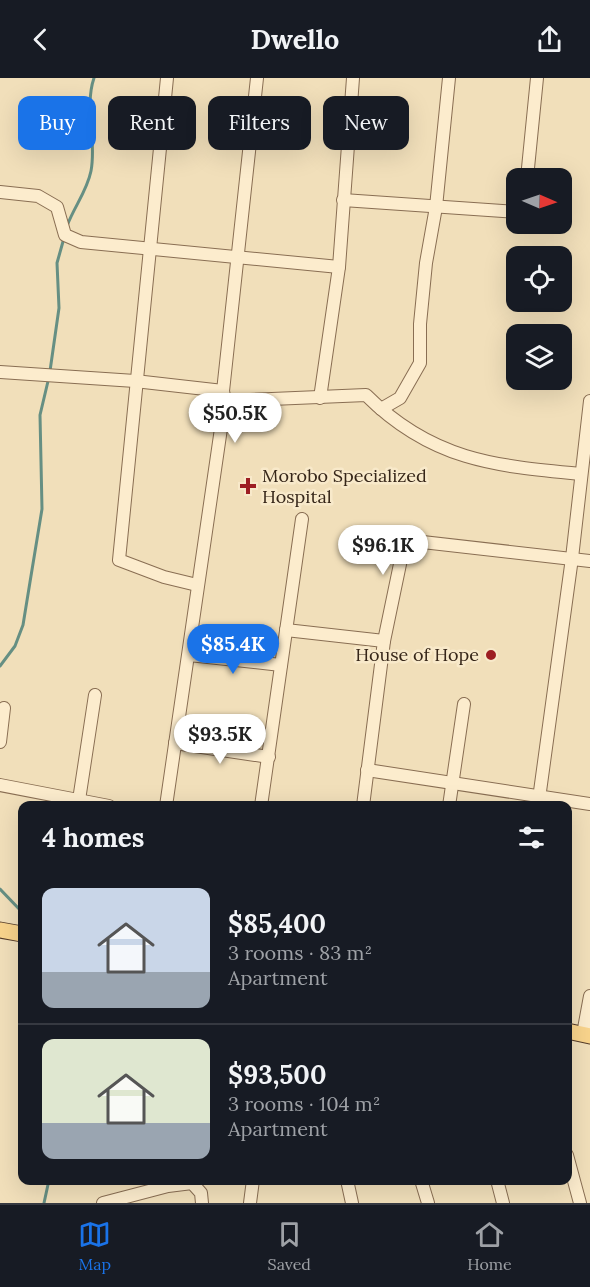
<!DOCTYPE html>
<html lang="en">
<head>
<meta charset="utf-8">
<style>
	:root { --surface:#171b24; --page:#242831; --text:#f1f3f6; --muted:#9ea1a6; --line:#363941; --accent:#1a73e8 }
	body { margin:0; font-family:Lora,serif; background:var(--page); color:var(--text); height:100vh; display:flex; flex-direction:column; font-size:22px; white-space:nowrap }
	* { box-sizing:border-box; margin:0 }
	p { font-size:20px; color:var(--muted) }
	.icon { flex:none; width:33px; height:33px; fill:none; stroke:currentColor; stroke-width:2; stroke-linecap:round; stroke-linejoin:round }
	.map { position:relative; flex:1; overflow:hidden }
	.side { position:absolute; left:18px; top:723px; width:554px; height:384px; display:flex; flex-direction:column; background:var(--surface); border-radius:12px; box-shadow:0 6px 24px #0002 }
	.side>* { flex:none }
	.top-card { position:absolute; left:18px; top:18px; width:555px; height:54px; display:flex; gap:12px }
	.needle { width:39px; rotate:92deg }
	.fabs { position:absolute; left:506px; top:90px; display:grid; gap:12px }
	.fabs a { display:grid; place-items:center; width:66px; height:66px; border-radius:12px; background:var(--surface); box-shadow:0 6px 24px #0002; font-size:30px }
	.price { position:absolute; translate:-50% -51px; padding:0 14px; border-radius:21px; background:#fff; color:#222; font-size:20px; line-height:39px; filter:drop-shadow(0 2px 3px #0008) }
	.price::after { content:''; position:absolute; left:50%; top:36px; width:18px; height:14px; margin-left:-9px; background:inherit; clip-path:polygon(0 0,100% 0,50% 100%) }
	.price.selected { background:var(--accent); color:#fff }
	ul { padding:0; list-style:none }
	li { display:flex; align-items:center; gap:18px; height:150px; padding:0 24px }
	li+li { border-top:2px solid var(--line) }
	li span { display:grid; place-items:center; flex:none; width:168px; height:120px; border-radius:12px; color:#555 }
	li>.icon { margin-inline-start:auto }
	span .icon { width:72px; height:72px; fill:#fffc; stroke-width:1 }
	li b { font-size:26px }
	h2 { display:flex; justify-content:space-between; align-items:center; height:72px; padding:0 24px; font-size:26px }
	.pill { padding:0 21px; border-radius:12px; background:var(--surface); box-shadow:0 6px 24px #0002; font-size:21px; line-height:54px }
	.pill.selected { background:var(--accent); color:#fff }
	header { display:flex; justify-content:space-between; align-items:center; height:78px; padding:0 24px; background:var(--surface); font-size:27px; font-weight:700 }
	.dock { display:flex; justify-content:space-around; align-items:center; height:84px; border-top:2px solid var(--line); background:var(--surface); font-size:16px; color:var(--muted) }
	.dock a { display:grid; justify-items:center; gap:3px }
	.dock .selected { color:var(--accent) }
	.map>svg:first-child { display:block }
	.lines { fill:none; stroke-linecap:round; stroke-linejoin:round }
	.stream { stroke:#668f83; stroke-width:3 }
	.minor-casing { stroke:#896e53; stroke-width:14 }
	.major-casing { stroke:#563c28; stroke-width:17 }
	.minor { stroke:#fceccd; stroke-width:12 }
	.major { stroke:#f9d48c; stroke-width:15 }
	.poi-dot { fill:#9d1e23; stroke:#f8e9ca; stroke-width:2 }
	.labels { text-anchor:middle; stroke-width:5; stroke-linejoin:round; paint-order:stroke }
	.poi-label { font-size:18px; fill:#362619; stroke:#f8e9ca; text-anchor:start }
</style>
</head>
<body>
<header><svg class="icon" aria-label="back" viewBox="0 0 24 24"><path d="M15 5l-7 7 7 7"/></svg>Dwello<svg class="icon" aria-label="share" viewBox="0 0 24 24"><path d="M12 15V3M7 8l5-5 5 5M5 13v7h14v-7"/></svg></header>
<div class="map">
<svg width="590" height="1125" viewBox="0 0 590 1125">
	<rect width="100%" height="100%" fill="#f1dfba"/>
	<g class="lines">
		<g class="stream">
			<path d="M67 148C74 129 87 113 91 93 97 62 84 29 94 0"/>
			<path d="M50 293 59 230 57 185 64 160"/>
			<path d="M0 588 15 568 23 547 30 504 42 431 40 337 49 299"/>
			<path d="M0 811 22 834"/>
			<path d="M44 1125 49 1102"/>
		</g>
		<defs>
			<g id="minor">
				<path d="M167 0 119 482 164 499 197 507"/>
				<path d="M527 100 537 0"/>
				<path d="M0 114 38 118 57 129 65 157 81 164 339 189"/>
				<path d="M343 122 516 134"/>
				<path d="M0 294 135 303 223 313"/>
				<path d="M320 320 339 189 353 0"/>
				<path d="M225 323 366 317C431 382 494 388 581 396"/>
				<path d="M381 331 400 320 420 285V246L426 185 436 129 449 0"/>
				<path d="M286 552 384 563"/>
				<path d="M189 577 281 587"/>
				<path d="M0 664 4 630"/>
				<path d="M175 665 269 679"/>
				<path d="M367 692 590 726"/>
				<path d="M0 707 109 728"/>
				<path d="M79 722 95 617"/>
				<path d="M166 728 225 323 223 313 257 0"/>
				<path d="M261 728 302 441"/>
				<path d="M363 728 384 563 405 462 590 483"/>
				<path d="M449 728 464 626"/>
				<path d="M538 728 572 480 590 323"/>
				<path d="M583 956 590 918"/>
				<path d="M567 1077 580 1125"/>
				<path d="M347 1102 352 1125"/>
				<path d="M421 1102 428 1125"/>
				<path d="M497 1102 503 1125"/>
				<path d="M103 1125 168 1108 192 1105 201 1115 202 1125"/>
				<path d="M250 1125 253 1102"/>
			</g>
			<g id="major">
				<path d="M0 852 22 856"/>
				<path d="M567 953 590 958"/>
			</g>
		</defs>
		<use href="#minor" class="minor-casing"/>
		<use href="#major" class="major-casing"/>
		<use href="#minor" class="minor"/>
		<use href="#major" class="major"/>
	</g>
	<g class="poi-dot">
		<path d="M245 399h6v6h6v6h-6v6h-6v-6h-6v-6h6z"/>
		<circle cx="491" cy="577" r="6"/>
	</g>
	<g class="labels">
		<g class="poi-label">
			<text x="262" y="404">Morobo Specialized<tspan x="262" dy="21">Hospital</tspan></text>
			<text x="479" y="583" text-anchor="end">House of Hope</text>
		</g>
	</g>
</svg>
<div class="fabs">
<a><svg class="needle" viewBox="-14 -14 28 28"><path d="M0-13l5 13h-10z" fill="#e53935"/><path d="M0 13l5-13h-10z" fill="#9ea1a6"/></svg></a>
<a><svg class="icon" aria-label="locate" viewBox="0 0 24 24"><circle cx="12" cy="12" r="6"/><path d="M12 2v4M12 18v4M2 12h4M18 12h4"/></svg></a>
<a><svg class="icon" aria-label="layers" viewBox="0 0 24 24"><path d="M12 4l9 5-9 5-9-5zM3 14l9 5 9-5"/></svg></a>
</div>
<b class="price" style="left:235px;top:366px">$50.5K</b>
<b class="price" style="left:383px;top:498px">$96.1K</b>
<b class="price selected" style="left:233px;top:597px">$85.4K</b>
<b class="price" style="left:220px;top:687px">$93.5K</b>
<div class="top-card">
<a class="pill selected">Buy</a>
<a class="pill">Rent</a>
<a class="pill">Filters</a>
<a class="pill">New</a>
</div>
<section class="side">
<h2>4 homes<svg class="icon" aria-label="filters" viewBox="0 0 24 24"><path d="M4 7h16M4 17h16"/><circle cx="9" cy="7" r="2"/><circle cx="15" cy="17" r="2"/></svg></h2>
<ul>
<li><span style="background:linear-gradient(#c9d6e8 70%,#9aa5b1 0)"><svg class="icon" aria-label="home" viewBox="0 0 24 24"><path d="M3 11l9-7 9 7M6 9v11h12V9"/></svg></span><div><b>$85,400</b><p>3 rooms · 83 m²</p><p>Apartment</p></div></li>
<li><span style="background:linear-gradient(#dfe7d0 70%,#9aa5b1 0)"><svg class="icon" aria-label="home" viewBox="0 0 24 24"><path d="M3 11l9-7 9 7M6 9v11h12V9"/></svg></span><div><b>$93,500</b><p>3 rooms · 104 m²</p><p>Apartment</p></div></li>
</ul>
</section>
</div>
<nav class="dock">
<a class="selected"><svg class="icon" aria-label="map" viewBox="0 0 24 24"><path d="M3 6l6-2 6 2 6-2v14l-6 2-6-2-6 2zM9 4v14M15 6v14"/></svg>Map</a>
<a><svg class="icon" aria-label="saved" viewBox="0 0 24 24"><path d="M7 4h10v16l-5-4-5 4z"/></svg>Saved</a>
<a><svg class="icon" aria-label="home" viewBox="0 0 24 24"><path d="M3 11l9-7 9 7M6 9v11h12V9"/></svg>Home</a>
</nav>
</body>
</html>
